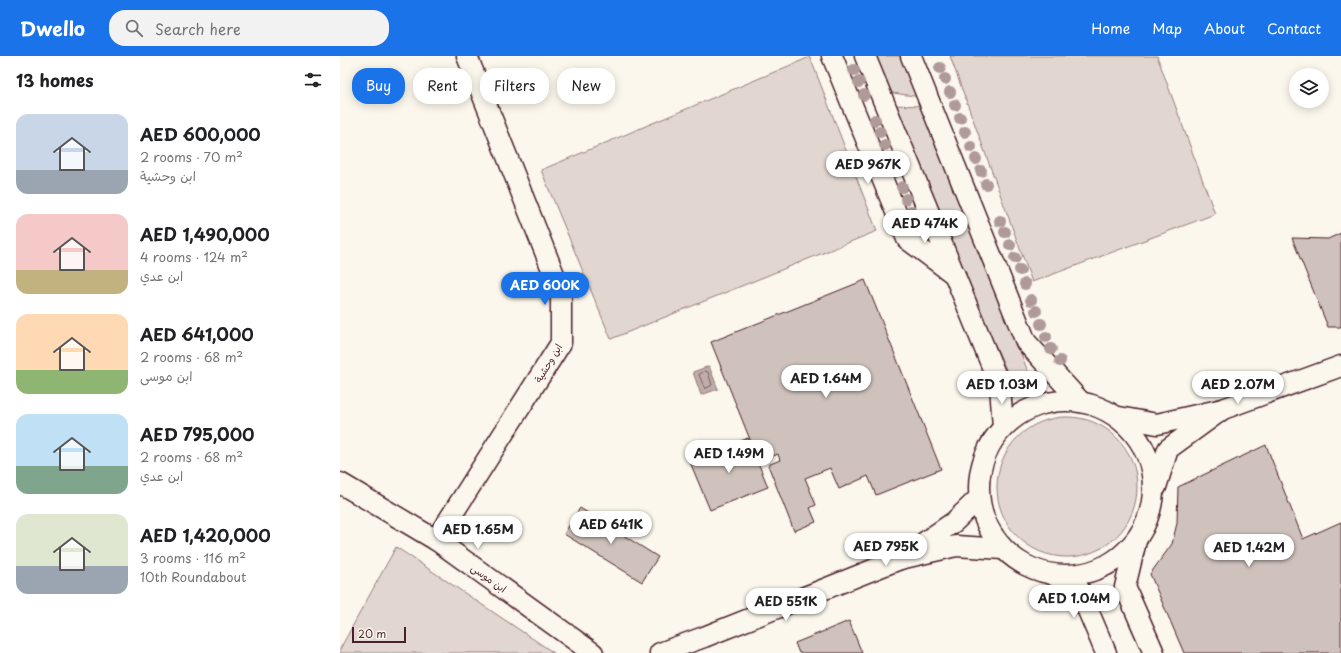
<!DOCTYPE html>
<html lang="en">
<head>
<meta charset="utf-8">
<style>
	:root { --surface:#fff; --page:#f2f2f2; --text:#202124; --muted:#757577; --accent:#1a73e8 }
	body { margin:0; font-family:"Playpen Sans","Playpen Sans Arabic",sans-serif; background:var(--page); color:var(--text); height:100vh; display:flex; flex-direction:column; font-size:15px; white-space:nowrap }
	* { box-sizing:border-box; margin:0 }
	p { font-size:13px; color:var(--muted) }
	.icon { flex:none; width:22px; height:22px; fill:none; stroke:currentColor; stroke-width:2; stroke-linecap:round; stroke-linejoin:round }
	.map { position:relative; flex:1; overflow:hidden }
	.panel { display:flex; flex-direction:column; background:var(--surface); width:340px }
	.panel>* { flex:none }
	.hud { position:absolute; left:12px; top:12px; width:380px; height:36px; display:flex; gap:8px }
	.controls { position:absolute; left:949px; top:12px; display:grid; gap:8px }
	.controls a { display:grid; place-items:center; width:40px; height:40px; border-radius:50%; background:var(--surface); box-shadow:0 2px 10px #0003; font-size:20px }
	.scale { position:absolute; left:12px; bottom:10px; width:54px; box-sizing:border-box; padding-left:4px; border:2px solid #4a1f2b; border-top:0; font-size:11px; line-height:14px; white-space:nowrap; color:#4a1f2b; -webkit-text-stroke:3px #fbf7ec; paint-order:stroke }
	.price { position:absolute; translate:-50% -34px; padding:0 9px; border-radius:14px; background:#fff; color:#222; font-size:13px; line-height:26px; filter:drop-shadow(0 1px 2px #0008) }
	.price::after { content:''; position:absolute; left:50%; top:24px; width:12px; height:9px; margin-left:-6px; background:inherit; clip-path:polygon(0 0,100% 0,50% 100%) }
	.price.selected { background:var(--accent); color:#fff }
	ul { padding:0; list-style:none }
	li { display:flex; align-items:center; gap:12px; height:100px; padding:0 16px }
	li span { display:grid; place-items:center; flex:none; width:112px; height:80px; border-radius:12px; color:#555 }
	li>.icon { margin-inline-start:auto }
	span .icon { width:48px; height:48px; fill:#fffc; stroke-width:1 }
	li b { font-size:17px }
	h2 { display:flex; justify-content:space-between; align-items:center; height:48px; padding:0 16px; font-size:17px }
	.chip { padding:0 14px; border-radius:16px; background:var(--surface); box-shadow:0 2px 10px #0003; font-size:14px; line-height:36px }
	.chip.selected { background:var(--accent); color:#fff }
	header { display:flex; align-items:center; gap:24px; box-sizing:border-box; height:56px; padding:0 20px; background:var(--accent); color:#fff }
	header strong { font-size:19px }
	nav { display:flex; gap:22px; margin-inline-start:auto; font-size:14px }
	.search { width:280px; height:36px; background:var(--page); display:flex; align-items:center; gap:10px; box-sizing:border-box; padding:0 14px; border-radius:16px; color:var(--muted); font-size:15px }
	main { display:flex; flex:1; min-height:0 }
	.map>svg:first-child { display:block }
	.green { fill:#e2d7d0; stroke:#967b7e }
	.water { fill:#bfadaa; stroke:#907477 }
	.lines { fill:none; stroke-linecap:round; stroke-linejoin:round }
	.shore { stroke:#79585e; stroke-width:1 }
	.building { fill:#cfc2bc; stroke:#4a1f2b }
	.minor-casing { stroke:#4a1f2b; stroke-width:23 }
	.minor { stroke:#fbf7ec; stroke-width:20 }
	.tree { fill:#af9a98 }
	.labels { text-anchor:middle; stroke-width:3.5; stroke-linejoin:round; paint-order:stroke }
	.street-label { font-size:10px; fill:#4a1f2b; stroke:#fbf7ec }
</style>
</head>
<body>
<header>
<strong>Dwello</strong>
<div class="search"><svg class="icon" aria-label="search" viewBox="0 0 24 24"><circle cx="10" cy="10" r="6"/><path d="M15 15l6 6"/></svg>Search here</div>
<nav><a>Home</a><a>Map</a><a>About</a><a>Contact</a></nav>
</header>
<main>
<section class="panel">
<h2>13 homes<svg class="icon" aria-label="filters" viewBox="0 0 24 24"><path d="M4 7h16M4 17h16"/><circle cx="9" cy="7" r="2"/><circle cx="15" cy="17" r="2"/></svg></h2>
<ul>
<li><span style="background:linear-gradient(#c9d6e8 70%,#9aa5b1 0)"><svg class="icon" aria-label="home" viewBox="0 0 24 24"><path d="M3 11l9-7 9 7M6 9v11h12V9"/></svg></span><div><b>AED 600,000</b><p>2 rooms · 70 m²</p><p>ابن وحشية</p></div></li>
<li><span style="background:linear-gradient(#f6c9c9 70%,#c2b280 0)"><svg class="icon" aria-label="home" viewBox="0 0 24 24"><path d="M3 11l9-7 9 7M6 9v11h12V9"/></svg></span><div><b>AED 1,490,000</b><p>4 rooms · 124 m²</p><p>ابن عدي</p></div></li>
<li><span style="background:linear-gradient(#ffd9b3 70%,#8fb573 0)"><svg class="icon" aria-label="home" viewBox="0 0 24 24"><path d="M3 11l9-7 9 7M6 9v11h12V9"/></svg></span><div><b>AED 641,000</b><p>2 rooms · 68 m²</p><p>ابن موسى</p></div></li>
<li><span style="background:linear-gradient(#bfe0f5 65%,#7fa58c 0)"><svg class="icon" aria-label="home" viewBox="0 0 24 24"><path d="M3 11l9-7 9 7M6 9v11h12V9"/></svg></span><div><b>AED 795,000</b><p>2 rooms · 68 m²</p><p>ابن عدي</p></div></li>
<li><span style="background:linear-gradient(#dfe7d0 65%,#9aa5b1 0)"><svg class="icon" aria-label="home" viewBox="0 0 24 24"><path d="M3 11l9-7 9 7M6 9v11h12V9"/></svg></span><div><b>AED 1,420,000</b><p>3 rooms · 116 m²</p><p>10th Roundabout</p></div></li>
</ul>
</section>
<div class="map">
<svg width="1001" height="597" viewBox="0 0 1001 597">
	<rect width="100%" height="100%" fill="#fbf7ec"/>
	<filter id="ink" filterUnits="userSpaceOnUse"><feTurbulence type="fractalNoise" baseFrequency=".025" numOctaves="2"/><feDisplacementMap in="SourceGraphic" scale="8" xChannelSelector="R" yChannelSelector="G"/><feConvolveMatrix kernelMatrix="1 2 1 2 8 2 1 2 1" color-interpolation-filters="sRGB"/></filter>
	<g filter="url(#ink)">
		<g class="green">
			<path d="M532 0H564L581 41 546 36Z"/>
			<path d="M610 0H817L875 158 692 226Z"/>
			<path d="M470 1 537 175 271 283 201 114Z"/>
			<path d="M552 49 583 50 689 318 670 322 655 289 648 285Z"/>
			<circle cx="727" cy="431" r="70"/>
			<path d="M56 491 214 597H0V593Z"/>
		</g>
		<path class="water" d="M369 310 378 333 361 339 353 316Z"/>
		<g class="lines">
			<path class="shore" d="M365 315 368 316 372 329 365 333 359 319Z"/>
		</g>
		<g class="building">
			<path d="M1001 177V271H988L952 182 988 183Z"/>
			<path d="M525 224 601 413 536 439 528 420 499 433 490 412 465 422 476 449 470 452 476 466 454 475 428 409 440 404 438 398 419 406 371 286Z"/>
			<path d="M408 382 428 431 370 454 350 406Z"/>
			<path d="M926 389 963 483 1001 466V597H844L810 518 832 488 837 467 838 431Z"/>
			<path d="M240 452 318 501 302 526 224 478Z"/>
			<path d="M509 565 522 597H459L455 587Z"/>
		</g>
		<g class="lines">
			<defs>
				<g id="minor">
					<path d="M492 0 567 183 615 219"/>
					<path d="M525 0 660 330 663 371"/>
					<path d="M571 0 686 286 739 344"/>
					<circle cx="726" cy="432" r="87"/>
					<path d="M883 353 1001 310"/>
					<path d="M779 361 817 368 883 353 828 393 816 431"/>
					<path d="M0 427 96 484 253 597"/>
					<path d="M638 443 614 466 560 503 616 490 663 493"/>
					<path d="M96 484 221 287V236L127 0"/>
					<path d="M796 485 785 531 814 597"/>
					<path d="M715 520 739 533 766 597"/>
					<path d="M320 597 364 581 560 503"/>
				</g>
			</defs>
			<use href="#minor" class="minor-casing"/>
			<use href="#minor" class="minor"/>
		</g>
		<g class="tree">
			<circle cx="600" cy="12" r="6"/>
			<circle cx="514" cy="14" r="6"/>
			<circle cx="605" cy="23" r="6"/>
			<circle cx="519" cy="26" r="6"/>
			<circle cx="610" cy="36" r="6"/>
			<circle cx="524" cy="39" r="6"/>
			<circle cx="615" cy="49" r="6"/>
			<circle cx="620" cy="62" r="6"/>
			<circle cx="535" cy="64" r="6"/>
			<circle cx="540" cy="76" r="6"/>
			<circle cx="625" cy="76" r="6"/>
			<circle cx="545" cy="89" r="6"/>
			<circle cx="631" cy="91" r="6"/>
			<circle cx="550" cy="102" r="6"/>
			<circle cx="636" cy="103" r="6"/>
			<circle cx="641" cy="115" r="6"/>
			<circle cx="555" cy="116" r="6"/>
			<circle cx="646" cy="128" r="6"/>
			<circle cx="562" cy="131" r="6"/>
			<circle cx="566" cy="143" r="6"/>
			<circle cx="571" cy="155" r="6"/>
			<circle cx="660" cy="165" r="6"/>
			<circle cx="576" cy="168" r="6"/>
			<circle cx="665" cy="176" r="6"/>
			<circle cx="670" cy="189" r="6"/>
			<circle cx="675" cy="202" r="6"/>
			<circle cx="680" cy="214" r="6"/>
			<circle cx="685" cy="228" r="6"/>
			<circle cx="691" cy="244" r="6"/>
			<circle cx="696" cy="255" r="6"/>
			<circle cx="701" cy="268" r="6"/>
			<circle cx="706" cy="281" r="6"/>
			<circle cx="711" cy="293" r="6"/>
			<circle cx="720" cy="305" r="6"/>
		</g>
	</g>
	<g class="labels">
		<g class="street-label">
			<text transform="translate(208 307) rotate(-59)" y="4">ابن وحشية</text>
			<text transform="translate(149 522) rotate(36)" y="4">ابن موسى</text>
		</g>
	</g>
</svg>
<div class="controls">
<a><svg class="icon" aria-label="layers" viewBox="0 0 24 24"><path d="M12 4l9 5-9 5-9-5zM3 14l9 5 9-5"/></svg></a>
</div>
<div class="scale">20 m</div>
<b class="price" style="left:528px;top:129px">AED 967K</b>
<b class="price" style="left:585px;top:188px">AED 474K</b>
<b class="price selected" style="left:205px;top:250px">AED 600K</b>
<b class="price" style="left:486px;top:343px">AED 1.64M</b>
<b class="price" style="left:662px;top:349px">AED 1.03M</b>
<b class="price" style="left:898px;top:349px">AED 2.07M</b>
<b class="price" style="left:389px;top:418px">AED 1.49M</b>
<b class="price" style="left:271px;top:489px">AED 641K</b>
<b class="price" style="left:138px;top:494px">AED 1.65M</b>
<b class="price" style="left:546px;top:511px">AED 795K</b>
<b class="price" style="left:909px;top:512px">AED 1.42M</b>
<b class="price" style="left:734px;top:563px">AED 1.04M</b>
<b class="price" style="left:446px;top:566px">AED 551K</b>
<div class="hud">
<a class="chip selected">Buy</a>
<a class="chip">Rent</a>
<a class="chip">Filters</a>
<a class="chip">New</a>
</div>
</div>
</main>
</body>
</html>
